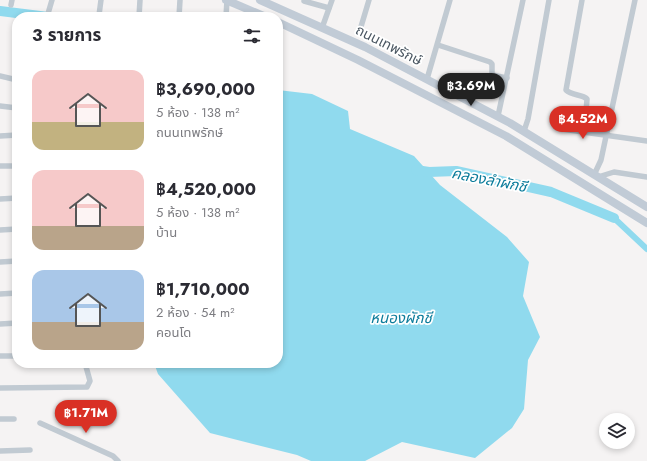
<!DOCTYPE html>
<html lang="th">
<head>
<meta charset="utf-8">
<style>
	:root { --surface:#fff; --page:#f7f7f7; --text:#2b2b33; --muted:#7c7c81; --accent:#d93025 }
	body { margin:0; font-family:Jost,"Noto Sans Thai",sans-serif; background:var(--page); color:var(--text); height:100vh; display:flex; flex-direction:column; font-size:15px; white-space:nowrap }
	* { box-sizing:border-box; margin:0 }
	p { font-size:13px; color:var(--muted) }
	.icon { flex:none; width:22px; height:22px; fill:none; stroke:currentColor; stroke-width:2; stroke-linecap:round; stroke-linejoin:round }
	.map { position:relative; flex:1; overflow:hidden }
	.drawer { position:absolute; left:12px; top:12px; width:271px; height:356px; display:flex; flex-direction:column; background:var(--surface); border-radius:16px; box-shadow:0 2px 6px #0003 }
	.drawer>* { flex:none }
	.fabs { position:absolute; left:599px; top:413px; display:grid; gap:8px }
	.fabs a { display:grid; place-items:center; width:36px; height:36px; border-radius:50%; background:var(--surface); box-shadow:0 2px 6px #0003; font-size:20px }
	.price { position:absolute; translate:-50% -34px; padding:0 9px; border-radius:14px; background:var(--accent); color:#fff; font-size:13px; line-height:26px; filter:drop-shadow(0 1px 2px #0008) }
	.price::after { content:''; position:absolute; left:50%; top:24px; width:12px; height:9px; margin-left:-6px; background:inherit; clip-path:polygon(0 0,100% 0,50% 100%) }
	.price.on { background:#222; color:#fff }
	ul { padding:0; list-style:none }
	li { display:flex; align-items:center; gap:12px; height:100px; padding:0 20px }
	li span { display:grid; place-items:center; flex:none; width:112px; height:80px; border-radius:12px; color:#555 }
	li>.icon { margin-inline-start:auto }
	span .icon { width:48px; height:48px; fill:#fffc; stroke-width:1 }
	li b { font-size:17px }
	h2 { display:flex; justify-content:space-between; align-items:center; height:48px; padding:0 20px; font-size:17px }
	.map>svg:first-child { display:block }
	.water { fill:#90daee }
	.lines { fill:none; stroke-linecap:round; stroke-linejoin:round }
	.canal { stroke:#90daee; stroke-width:6 }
	.river { stroke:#90daee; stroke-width:10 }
	.street { stroke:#c1cad2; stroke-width:5.5 }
	.secondary { stroke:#c1cbd6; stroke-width:8 }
	.labels { text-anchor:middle; stroke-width:3.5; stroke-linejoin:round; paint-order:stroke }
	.street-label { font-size:14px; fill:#4a5661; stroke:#fff }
	.water-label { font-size:15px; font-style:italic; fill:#0c7c9b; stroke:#fff }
</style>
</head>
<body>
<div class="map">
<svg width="647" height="461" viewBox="0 0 647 461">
	<rect width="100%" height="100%" fill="#f5f3f3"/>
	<path class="water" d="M278 90 312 94 348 111 350 129 414 156 440 185 507 237 529 262 523 296 540 337 528 360 524 409 512 428 475 458 402 442 365 461H311L297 455 210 433 158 374 154 363H278Z"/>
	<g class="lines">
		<path class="canal" d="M614 218 647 249"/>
		<g class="river">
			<path d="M0 11 48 17"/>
			<path d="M416 170 429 172 456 171 551 192 614 218"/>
		</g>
		<g class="street">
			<path d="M582 0 566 90C572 96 582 94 587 99L586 112 610 120"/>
			<path d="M304 1 329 8"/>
			<path d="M11 5 12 0"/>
			<path d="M99 15 101 0"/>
			<path d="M47 17 52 0"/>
			<path d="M139 17 140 0"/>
			<path d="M179 17 180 0"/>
			<path d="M226 17 227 0"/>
			<path d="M322 28 332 0"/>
			<path d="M360 30 369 0"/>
			<path d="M438 45 490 62 492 64V75L507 78"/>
			<path d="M278 62H279"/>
			<path d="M0 76 17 80"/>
			<path d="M427 79 450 0"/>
			<path d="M0 106 17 108"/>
			<path d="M561 109 586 112"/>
			<path d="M498 116 523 0"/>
			<path d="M562 129 647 141"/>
			<path d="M524 131 528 119 549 0"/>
			<path d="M0 136 17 135"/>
			<path d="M0 166H17"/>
			<path d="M594 175 601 160 635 0"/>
			<path d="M598 177 614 172 647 177"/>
			<path d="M0 199 17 198"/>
			<path d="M0 230 17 229"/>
			<path d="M0 262 17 261"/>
			<path d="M0 294 17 293"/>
			<path d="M0 324 17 323"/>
			<path d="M0 356H17"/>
			<path d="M0 388 87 387 90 381 85 363"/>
			<path d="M0 419H14"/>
			<path d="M40 423 113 456 118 461"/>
			<path d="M0 451 30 450"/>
		</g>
		<g class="secondary">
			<path d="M226 0 266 17"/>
			<path d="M260 0 365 47 510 123 647 207"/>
			<path d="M278 22 358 60 506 136 647 223"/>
		</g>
	</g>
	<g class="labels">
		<g class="street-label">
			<text transform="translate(389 45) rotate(27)" y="5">ถนนเทพรักษ์</text>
		</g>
		<g class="water-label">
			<text transform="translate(489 180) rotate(11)" y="5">คลองลำผักชี</text>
			<text x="401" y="323">หนองผักชี</text>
		</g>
	</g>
</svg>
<div class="fabs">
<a><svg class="icon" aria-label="layers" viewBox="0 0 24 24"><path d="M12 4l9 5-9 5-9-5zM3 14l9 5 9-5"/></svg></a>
</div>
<b class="price on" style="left:471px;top:107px">฿3.69M</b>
<b class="price" style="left:583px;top:140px">฿4.52M</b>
<b class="price" style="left:86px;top:434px">฿1.71M</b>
<section class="drawer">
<h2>3 รายการ<svg class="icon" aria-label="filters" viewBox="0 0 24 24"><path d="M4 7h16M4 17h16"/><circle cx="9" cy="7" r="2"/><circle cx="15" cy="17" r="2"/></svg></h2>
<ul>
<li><span style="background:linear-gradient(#f6c9c9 65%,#c2b280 0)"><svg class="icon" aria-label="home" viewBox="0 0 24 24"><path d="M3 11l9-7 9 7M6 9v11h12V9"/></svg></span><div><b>฿3,690,000</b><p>5 ห้อง · 138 m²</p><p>ถนนเทพรักษ์</p></div></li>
<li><span style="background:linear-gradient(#f6c9c9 70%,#b9a48a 0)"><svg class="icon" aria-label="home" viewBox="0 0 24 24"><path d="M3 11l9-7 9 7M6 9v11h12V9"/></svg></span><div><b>฿4,520,000</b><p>5 ห้อง · 138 m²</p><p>บ้าน</p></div></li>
<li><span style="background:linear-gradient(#a9c7e8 65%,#b9a48a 0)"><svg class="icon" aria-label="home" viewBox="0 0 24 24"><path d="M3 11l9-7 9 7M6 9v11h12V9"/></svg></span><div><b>฿1,710,000</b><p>2 ห้อง · 54 m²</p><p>คอนโด</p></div></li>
</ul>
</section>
</div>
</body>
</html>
